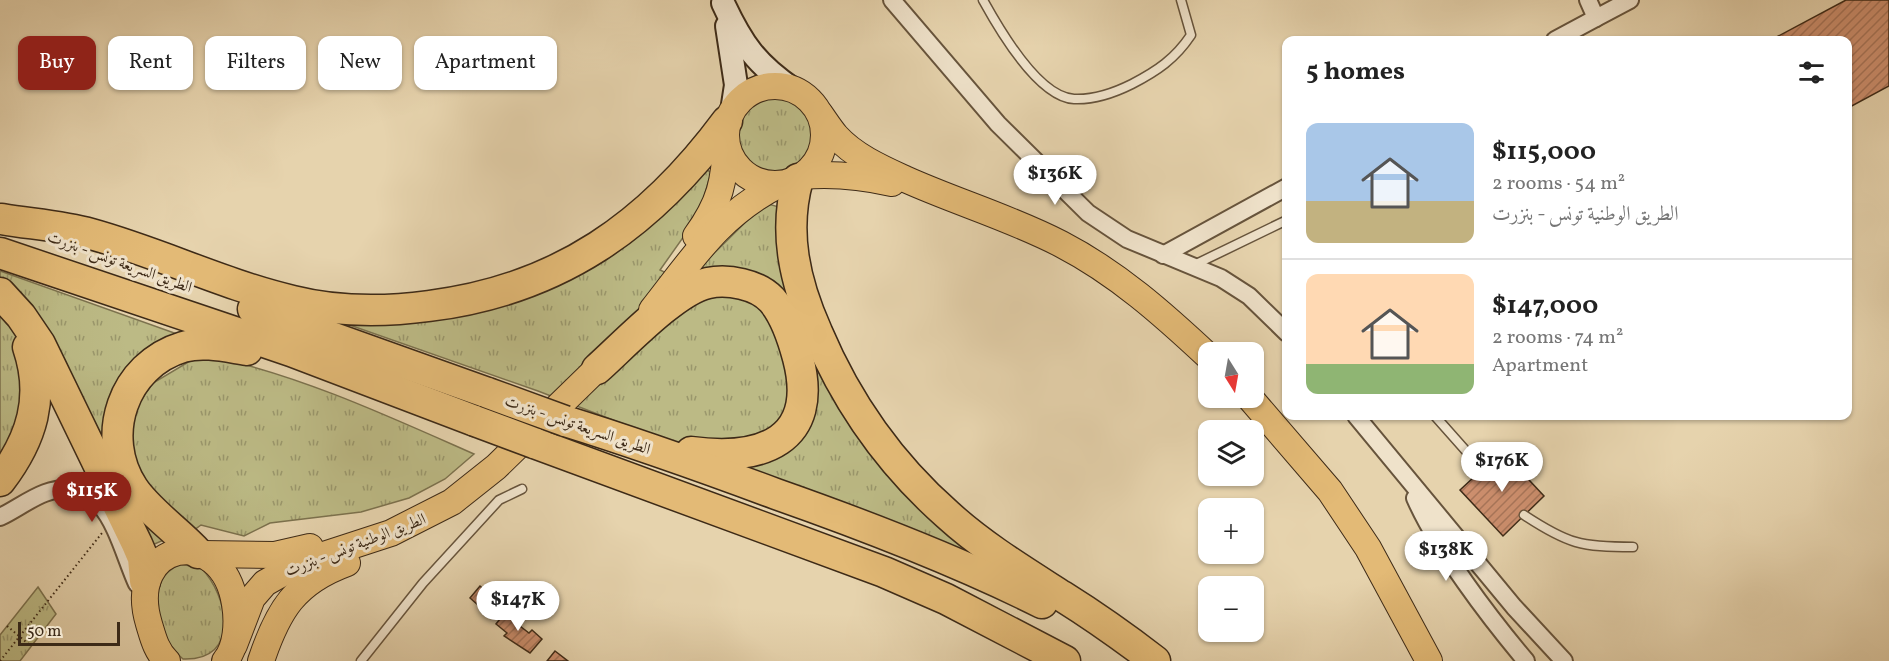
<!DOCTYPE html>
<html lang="en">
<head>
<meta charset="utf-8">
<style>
	:root { --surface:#fff; --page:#f2f2f2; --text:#222; --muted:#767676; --line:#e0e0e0; --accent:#8f2418 }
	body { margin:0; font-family:Vollkorn,Amiri,serif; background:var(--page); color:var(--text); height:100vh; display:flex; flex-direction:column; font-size:22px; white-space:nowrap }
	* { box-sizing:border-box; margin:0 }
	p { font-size:20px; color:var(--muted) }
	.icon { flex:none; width:33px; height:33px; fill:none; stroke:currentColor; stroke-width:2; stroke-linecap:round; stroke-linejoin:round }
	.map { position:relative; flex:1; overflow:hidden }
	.details { position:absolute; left:1282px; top:36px; width:570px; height:384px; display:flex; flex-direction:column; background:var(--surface); border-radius:12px; box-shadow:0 2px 4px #0004 }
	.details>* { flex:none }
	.top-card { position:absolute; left:18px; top:36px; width:570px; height:54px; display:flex; gap:12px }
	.needle { width:39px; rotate:169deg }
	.controls { position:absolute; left:1198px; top:342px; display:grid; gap:12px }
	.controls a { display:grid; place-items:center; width:66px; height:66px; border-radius:12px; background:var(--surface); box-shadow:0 2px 4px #0004; font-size:30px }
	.scale { position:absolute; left:18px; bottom:15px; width:102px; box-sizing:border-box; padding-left:6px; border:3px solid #3d2a17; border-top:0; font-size:16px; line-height:21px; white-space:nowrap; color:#3d2a17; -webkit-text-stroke:4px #efe2ca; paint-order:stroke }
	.price { position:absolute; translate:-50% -51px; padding:0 14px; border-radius:21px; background:#fff; color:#222; font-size:20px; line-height:39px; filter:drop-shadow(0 2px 3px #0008) }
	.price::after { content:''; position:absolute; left:50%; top:36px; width:18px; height:14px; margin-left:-9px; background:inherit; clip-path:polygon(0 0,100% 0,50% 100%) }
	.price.selected { background:var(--accent); color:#fff }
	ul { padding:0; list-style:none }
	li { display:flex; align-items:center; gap:18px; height:150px; padding:0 24px }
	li+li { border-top:2px solid var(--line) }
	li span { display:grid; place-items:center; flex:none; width:168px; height:120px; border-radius:12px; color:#555 }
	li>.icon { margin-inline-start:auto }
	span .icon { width:72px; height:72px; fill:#fffc; stroke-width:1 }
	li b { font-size:26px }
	h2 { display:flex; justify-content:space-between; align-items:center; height:72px; padding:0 24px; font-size:26px }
	.tag { padding:0 21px; border-radius:12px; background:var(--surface); box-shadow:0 2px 4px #0004; font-size:21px; line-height:54px }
	.tag.selected { background:var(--accent); color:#fff }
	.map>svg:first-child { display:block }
	.grass { fill:url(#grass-tufts); stroke:#7c724e; stroke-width:1.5 }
	.building { fill:url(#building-hatch); stroke:#3d2a17; stroke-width:1.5 }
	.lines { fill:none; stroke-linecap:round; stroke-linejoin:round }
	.lane-casing { stroke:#67543c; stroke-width:11 }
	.street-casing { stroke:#67543c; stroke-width:20 }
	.secondary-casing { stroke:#3d2a17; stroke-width:26 }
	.primary-casing { stroke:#3d2a17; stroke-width:28 }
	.highway-casing { stroke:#3d2a17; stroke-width:33 }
	.path { stroke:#3d2a17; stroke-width:2; stroke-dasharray:1.5 3; stroke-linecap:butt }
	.lane { stroke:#efe2ca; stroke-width:8 }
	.street { stroke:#efe2ca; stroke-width:16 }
	.secondary { stroke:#efe2ca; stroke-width:22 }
	.primary { stroke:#e3ba76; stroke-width:26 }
	.highway { stroke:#e3ba76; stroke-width:30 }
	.highway-bridge-casing { stroke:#3d2a17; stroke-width:33; stroke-linecap:butt }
	.highway-bridge { stroke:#e3ba76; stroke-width:30 }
	.labels { text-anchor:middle; stroke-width:6; stroke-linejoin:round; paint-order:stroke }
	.street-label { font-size:16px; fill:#3d2a17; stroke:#efe2ca }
</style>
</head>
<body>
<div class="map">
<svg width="1889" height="661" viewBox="0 0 1889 661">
	<defs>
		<pattern id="grass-tufts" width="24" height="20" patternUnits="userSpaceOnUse" patternTransform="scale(1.5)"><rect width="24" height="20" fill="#bcba85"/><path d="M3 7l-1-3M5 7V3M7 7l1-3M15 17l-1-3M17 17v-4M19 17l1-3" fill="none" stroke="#9a976c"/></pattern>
		<pattern id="building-hatch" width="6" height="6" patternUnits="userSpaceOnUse" patternTransform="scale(1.5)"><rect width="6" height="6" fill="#cd8f6e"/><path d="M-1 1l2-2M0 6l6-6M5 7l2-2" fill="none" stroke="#a87559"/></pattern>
	</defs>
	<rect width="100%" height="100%" fill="#e6d3ad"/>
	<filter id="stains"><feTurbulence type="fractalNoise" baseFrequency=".00333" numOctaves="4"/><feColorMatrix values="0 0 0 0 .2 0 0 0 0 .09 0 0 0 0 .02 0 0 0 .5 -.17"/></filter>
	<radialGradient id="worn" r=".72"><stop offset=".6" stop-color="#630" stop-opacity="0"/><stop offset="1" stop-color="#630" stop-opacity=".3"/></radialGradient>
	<g class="grass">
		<circle cx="775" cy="135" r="38"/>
		<path d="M702 168 711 172 699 215 660 270 685 282 765 203 779 207 818 351 1003 571 538 391 341 322 465 314Z"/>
		<path d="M0 271 194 340 161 352 114 434 173 536 150 546 0 277Z"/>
		<path d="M0 311 18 332 31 388 0 469Z"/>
		<path d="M210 356C302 376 388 416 474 454L445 479 409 498 361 512 270 523 244 536 201 525 194 530 159 506 130 458 131 413 153 383 190 361Z"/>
		<path d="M180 564 201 568C228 595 242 661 183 659 156 636 141 582 180 564Z"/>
		<path d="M38 587 56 614 20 661H0V635Z"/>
	</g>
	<g class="building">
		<path d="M1846 0H1889V86L1848 108V40H1771Z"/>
		<path d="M1502 451 1544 496 1503 536 1460 490Z"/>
		<path d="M480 586 497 601 487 613 470 598Z"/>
		<path d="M508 609 520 619 516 623 529 633 532 630 542 639 530 653 504 636 507 633 496 624Z"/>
		<path d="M555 651 568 661H547Z"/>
	</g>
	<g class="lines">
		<defs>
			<g id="lane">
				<path d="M983 0C999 29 1038 97 1074 99 1095 100 1114 93 1132 84 1157 71 1175 59 1191 35L1181 0"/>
				<path d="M1192 266 1287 220"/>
				<path d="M1435 416 1482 469"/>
				<path d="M1524 515C1568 544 1581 547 1633 547"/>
				<path d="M361 661 423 583 499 500 522 489"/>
			</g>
			<g id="street">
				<path d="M892 0 998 124 1088 213 1127 239 1221 278 1249 296 1287 333"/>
				<path d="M1588 0 1596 18 1630 0"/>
				<path d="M1555 40 1596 18"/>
				<path d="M1163 255 1287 187"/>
				<path d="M1356 416 1514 607 1564 661"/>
				<path d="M1415 498C1438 550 1489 617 1526 661"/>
				<path d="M0 517C15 510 29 499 45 493 107 471 118 542 137 584"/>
			</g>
			<g id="secondary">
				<path d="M723 3C742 44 756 64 794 90"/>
				<path d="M727 26 736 85 732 111"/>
			</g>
			<g id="primary">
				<circle cx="775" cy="135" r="49"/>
				<path d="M820 114C825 121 830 129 836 136 854 156 881 168 905 179 956 202 1011 218 1061 244 1117 273 1163 314 1209 357"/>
				<path d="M802 176C834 173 861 176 892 183"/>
				<path d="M696 236C720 203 725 181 726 141"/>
				<path d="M652 310C693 258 719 215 780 184"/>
				<path d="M1250 398 1330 491 1368 548 1429 661"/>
				<path d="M203 554 275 555 310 547"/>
				<path d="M234 645 252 598 265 583 302 562 391 533 452 502 496 467 611 355"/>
				<path d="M167 661C156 651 153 637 149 624 124 541 222 522 235 604 238 622 237 647 225 661"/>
				<path d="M261 661C278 610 295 582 347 563"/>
			</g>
			<g id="highway">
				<path d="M798 179C783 232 795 283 817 332 847 403 890 464 948 515 982 546 1023 571 1062 596 1094 616 1125 638 1155 661"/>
				<path d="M2 219C31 224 62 226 91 234 160 253 224 285 293 301 337 312 384 312 429 306 559 290 650 225 727 121"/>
				<path d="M0 253 291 351 475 421"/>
				<path d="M0 293 21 316 40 344 137 544 143 558 145 581"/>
				<path d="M253 309 488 393"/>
				<path d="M597 369C623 346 675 290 708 283 728 279 757 284 772 300 785 315 793 339 798 358 820 442 761 461 691 452"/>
				<path d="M565 421C636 443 706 468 776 494 867 526 956 560 1042 603"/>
				<path d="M534 443 884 572 946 599 1065 661"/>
				<path d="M0 481C32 439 45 397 28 347"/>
				<path d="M198 553C179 532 148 511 133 488 99 436 123 365 183 347 204 341 227 347 247 350"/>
			</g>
		</defs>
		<use href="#lane" class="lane-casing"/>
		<use href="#street" class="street-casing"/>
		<use href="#secondary" class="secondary-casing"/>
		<use href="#primary" class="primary-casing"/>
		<use href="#highway" class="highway-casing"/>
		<g class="path">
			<path d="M7 626 31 646"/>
			<path d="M0 661 102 533"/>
		</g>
		<use href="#lane" class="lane"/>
		<use href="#street" class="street"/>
		<use href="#secondary" class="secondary"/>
		<use href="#primary" class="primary"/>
		<use href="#highway" class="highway"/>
		<defs>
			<g id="highway-bridge">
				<path d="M488 393 565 421"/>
				<path d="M475 421 534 443"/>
			</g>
		</defs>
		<use href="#highway-bridge" class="highway-bridge-casing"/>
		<use href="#highway-bridge" class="highway-bridge"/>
	</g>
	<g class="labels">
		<g class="street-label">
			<text transform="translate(120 261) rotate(20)" y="6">الطريق السريعة تونس - بنزرت</text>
			<text transform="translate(578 424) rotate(19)" y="6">الطريق السريعة تونس - بنزرت</text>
			<text transform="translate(355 544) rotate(-21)" y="6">الطريق الوطنية تونس - بنزرت</text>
		</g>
	</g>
	<rect width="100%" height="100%" filter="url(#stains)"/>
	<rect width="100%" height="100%" fill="url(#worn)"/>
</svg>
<div class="controls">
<a><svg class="needle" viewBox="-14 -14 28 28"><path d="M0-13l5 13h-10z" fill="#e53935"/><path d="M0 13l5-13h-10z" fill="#767676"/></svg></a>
<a><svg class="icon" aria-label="layers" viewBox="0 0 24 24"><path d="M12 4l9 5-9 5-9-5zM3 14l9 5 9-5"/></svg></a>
<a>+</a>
<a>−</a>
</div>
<div class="scale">50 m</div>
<b class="price" style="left:1055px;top:206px">$136K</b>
<b class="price" style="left:1502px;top:493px">$176K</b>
<b class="price selected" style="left:92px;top:523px">$115K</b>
<b class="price" style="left:1446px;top:582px">$138K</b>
<b class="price" style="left:518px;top:632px">$147K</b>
<div class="top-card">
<a class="tag selected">Buy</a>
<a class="tag">Rent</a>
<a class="tag">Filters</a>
<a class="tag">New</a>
<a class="tag">Apartment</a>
</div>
<section class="details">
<h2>5 homes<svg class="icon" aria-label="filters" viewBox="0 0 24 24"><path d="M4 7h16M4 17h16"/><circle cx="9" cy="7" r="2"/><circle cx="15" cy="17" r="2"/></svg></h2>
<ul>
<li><span style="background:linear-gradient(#a9c7e8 65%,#c2b280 0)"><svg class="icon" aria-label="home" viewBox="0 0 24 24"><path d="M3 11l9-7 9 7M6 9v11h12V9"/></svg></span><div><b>$115,000</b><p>2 rooms · 54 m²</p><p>الطريق الوطنية تونس - بنزرت</p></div></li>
<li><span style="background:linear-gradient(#ffd9b3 75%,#8fb573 0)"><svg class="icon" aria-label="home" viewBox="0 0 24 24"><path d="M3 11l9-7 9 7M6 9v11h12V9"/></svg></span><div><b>$147,000</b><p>2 rooms · 74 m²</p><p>Apartment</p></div></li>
</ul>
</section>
</div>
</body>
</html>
